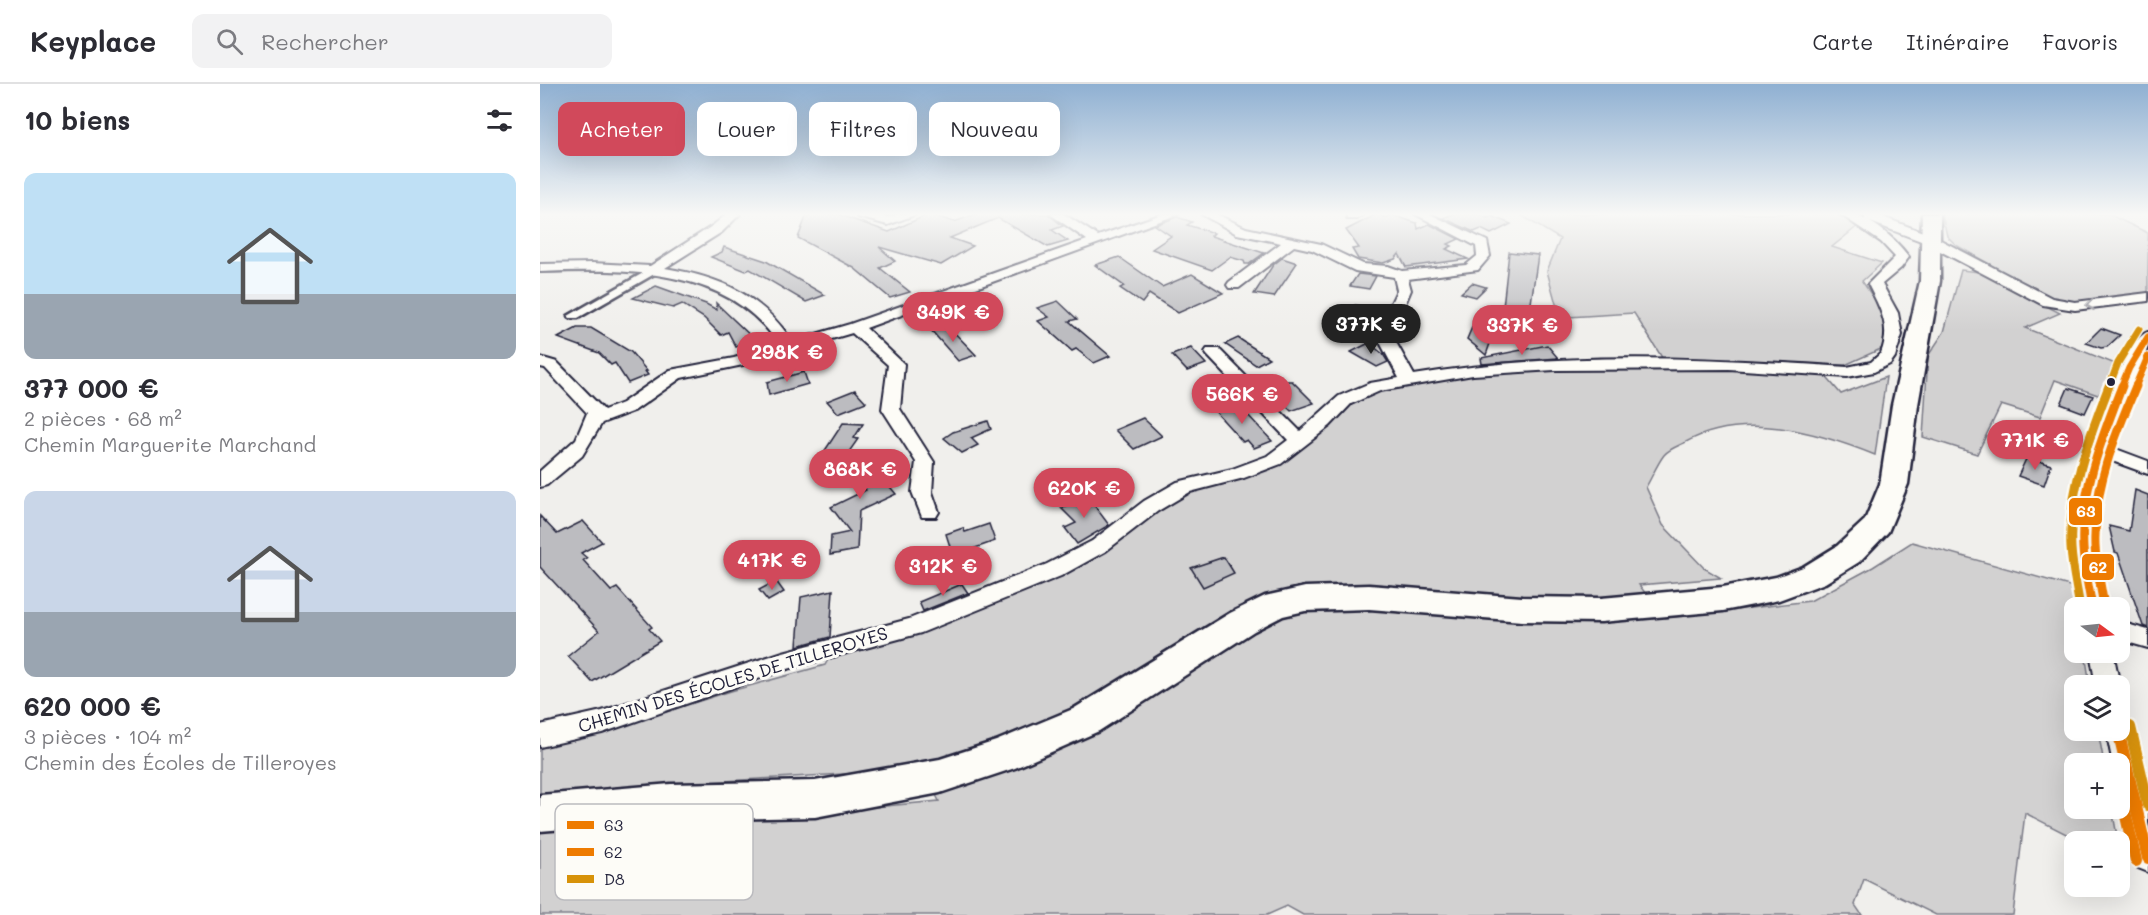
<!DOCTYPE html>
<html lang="fr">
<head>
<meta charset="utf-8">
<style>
	:root { --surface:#fff; --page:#f2f2f3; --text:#2b2b33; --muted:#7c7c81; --line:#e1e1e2; --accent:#d1495b }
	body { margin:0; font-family:Mali,sans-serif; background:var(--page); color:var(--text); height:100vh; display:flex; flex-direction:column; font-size:22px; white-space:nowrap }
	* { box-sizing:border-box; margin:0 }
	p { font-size:20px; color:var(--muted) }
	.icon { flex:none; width:33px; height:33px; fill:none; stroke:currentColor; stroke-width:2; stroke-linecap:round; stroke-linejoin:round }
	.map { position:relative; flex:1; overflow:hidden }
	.panel { display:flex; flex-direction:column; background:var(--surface); width:540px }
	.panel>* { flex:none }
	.guide { position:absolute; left:18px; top:18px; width:570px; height:54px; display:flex; gap:12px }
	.needle { width:39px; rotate:105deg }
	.tools { position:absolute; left:1524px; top:513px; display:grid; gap:12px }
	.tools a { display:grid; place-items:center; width:66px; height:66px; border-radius:12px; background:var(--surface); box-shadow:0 6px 24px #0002; font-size:30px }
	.price { position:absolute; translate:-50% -51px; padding:0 14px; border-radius:21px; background:var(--accent); color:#fff; font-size:20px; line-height:39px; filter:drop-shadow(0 2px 3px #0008) }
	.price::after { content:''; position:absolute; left:50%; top:36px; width:18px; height:14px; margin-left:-9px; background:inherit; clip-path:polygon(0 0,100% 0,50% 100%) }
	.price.selected { background:#222; color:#fff }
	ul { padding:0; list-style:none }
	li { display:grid; align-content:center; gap:12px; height:318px; padding:0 24px }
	li span { display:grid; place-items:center; height:186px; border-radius:12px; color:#555 }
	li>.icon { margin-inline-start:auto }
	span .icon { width:108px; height:108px; fill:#fffc; stroke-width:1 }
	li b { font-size:26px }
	h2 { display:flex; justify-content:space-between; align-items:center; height:72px; padding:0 24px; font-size:26px }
	.chip { padding:0 21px; border-radius:12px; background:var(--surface); box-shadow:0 6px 24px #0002; font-size:21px; line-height:54px }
	.chip.selected { background:var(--accent); color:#fff }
	header { display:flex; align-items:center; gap:36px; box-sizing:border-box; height:84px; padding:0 30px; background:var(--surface); border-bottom:2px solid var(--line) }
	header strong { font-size:28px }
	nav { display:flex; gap:33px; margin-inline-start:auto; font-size:21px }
	.search { width:420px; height:54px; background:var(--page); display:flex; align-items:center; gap:15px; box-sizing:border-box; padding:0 21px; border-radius:12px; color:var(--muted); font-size:22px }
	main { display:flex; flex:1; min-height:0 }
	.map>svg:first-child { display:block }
	.green { fill:#d2d1d1; stroke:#7a7a86; stroke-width:1.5; fill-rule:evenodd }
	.building { fill:#bcbcc0; stroke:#22223b; stroke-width:1.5 }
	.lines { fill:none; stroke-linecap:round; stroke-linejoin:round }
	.pedestrian-casing { stroke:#22223b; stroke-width:5 }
	.minor-casing { stroke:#22223b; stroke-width:4 }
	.secondary-casing { stroke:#22223b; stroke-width:5 }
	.pedestrian { fill:#fdfcf7; fill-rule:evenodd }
	.minor { fill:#fdfcf7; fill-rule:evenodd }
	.secondary { fill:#fdfcf7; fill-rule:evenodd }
	.bus-1-far2-casing { stroke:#fdfcf7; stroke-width:10 }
	.bus-1-far1-casing { stroke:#fdfcf7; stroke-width:14 }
	.bus-1-casing { stroke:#fdfcf7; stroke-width:16 }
	.bus-2-far2-casing { stroke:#fdfcf7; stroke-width:10 }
	.bus-2-far1-casing { stroke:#fdfcf7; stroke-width:14 }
	.bus-2-casing { stroke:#fdfcf7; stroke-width:16 }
	.bus-3-far2-casing { stroke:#fdfcf7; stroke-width:10 }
	.bus-3-far1-casing { stroke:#fdfcf7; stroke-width:14 }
	.bus-3-casing { stroke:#fdfcf7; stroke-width:16 }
	.bus-1-far2 { stroke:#ee7b00; stroke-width:7 }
	.bus-1-far1 { stroke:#ee7b00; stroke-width:9 }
	.bus-1 { stroke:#ee7b00; stroke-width:12 }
	.bus-2-far2 { stroke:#ee7b00; stroke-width:7 }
	.bus-2-far1 { stroke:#ee7b00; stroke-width:9 }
	.bus-2 { stroke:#ee7b00; stroke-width:12 }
	.bus-3-far2 { stroke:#d79209; stroke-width:7 }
	.bus-3-far1 { stroke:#d79209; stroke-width:9 }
	.bus-3 { stroke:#d79209; stroke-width:12 }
	.oneway { stroke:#9a9aa2 }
	.bus-dot { fill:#22223b; stroke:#fdfcf7; stroke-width:2 }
	.labels { text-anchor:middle; stroke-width:6; stroke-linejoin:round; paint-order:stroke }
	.street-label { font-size:18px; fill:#22223b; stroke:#fdfcf7 }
	.key { fill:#fdfcf7; stroke:#bbbbbf; stroke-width:1.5 }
	.key-label { font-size:16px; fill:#22223b }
	.line-badge { stroke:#fdfcf7; stroke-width:2 }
	.badge-label { font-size:16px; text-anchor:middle; font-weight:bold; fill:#fff }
</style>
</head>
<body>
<header>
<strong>Keyplace</strong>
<div class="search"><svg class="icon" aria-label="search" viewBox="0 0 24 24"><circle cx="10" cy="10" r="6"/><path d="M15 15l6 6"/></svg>Rechercher</div>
<nav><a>Carte</a><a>Itinéraire</a><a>Favoris</a></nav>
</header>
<main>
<section class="panel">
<h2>10 biens<svg class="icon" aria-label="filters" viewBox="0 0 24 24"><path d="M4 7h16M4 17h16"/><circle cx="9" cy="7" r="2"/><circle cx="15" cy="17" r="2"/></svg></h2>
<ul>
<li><span style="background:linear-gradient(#bfe0f5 65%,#9aa5b1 0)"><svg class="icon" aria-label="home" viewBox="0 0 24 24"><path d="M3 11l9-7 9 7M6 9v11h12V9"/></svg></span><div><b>377 000 €</b><p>2 pièces · 68 m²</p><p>Chemin Marguerite Marchand</p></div></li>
<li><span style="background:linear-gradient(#c9d6e8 65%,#9aa5b1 0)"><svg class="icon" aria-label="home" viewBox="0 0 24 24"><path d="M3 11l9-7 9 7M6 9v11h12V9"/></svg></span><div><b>620 000 €</b><p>3 pièces · 104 m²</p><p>Chemin des Écoles de Tilleroyes</p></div></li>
</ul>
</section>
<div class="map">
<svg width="1608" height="831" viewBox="0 0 1608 831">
	<rect width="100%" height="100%" fill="#f0efec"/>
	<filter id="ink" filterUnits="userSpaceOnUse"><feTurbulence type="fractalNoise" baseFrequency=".0167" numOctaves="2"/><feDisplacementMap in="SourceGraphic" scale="12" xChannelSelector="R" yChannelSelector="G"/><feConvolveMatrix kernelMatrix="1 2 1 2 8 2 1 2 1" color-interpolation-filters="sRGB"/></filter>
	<g filter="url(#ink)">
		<g class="green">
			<path d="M979 130H1295L1319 141 1292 163 1342 179 1322 197 1346 232 1343 264 1305 281H1276L1301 310 1346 293 1335 371C1278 348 1202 326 1144 359 1138 362 1129 365 1124 371 1117 380 1112 393 1106 403L1123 441 1164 484 1181 494 1099 501 1125 534 1270 517 1333 483 1372 458 1533 503 1536 523 1534 568 1545 569 1550 601 1534 602V646L1558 647 1564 679 1534 680V724L1572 725 1578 757H1540L1485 729 1473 831H1396L1324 795 1315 821 1322 831H763L747 822 727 831H0V662L49 652 191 607 285 581 290 572 358 555 394 541 644 409 699 395 806 320 830 310 931 291 1023 283H1128L1094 229 1028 233 1016 220 1007 187 1020 155ZM380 678 399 717 76 747 116 701 320 689Z"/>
			<path d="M1402 130H1568L1608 149V210L1531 219 1520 217 1504 211 1416 161 1407 152Z"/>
			<path d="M1421 186 1439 188 1520 229 1485 244 1578 281 1558 311 1515 296 1500 333 1461 321 1437 370 1383 353 1388 272 1404 248Z"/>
		</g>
		<g class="building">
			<path d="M275 130H297L349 148 389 130 414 138 436 130H508L523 142 512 146 528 157 508 163 458 134 410 154 433 162 401 181 339 163 355 177 340 184 370 208 350 214 314 184 258 154 266 133Z"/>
			<path d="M837 130 846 134 852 131 877 139 878 145 889 140 919 155 908 160 912 162 906 165 928 175 866 183 859 170 855 175 843 179 818 175 812 165 819 164 806 146Z"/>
			<path d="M913 130H938L947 134 952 132 971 140 951 150 941 145 934 148 903 134Z"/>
			<path d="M637 133 652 138 647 141 674 149 671 152 724 169 709 180H705L704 177 690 173 672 186 612 165 631 152 615 141Z"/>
			<path d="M184 163 226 177 285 211 266 218 210 185 206 187 171 173 182 168Z"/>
			<path d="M969 168 998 171 990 226 963 223Z"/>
			<path d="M579 173 622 203 652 190 683 209 638 229 609 210 602 219 580 204 584 202 555 181Z"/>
			<path d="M742 174 757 179 734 213 714 210 733 181Z"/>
			<path d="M818 190 836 192 829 205 810 202Z"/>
			<path d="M932 199 946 203 936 213 921 209Z"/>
			<path d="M116 202 166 220 177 226 176 219 215 256 196 263 188 248 181 251 164 234 142 220 133 224 93 214Z"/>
			<path d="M518 217 537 235 529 237 570 272 554 279 536 265 532 267 498 237 509 233 497 224Z"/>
			<path d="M815 221 835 224 828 237 807 234Z"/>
			<path d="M939 227 960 231 946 271 927 255Z"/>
			<path d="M406 240 436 271 418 277 390 245Z"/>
			<path d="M37 244H51L91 268 107 287H105L108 291 88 299 75 279 71 281 59 269 18 254Z"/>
			<path d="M1561 244 1580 251 1567 263 1561 264 1546 259Z"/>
			<path d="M698 254 729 274 716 281 685 260Z"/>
			<path d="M829 259 843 270 848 278 837 283 811 268Z"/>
			<path d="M1007 261 1018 274 942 280 941 274Z"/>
			<path d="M651 264 666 280 647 287 632 271Z"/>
			<path d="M264 288 268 300 229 311 227 298Z"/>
			<path d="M748 297H752L774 319 751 327 728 304Z"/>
			<path d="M1528 304 1553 312 1545 329 1521 320Z"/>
			<path d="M315 306 326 318 298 329 287 317Z"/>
			<path d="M692 317 708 331 732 357 714 364 707 356 703 358 673 325Z"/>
			<path d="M603 334 622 352 594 365 575 346Z"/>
			<path d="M448 337 451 345 431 354 438 361 422 369 404 354 413 348Z"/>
			<path d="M303 339 323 340 314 354 318 355 304 375 291 381 282 371Z"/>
			<path d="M338 367 350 380 336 386 356 410 319 427 317 466 290 471 291 452 310 448 291 423 326 406 306 381Z"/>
			<path d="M1487 373 1511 381 1504 401 1478 392Z"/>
			<path d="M1595 406 1608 411V544L1603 542 1578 469 1575 468 1569 442 1589 447Z"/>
			<path d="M545 409 569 441 537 460 525 444 536 439 521 424 531 420 529 417Z"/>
			<path d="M0 432 17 450 43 437 62 458 41 469 47 474 43 476 71 507 77 504 112 543 109 545 120 557 52 598 28 572 59 547 0 483Z"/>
			<path d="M449 440 455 457 413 472 406 450 423 444 425 448Z"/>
			<path d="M684 473 694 489 663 503 651 484Z"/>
			<path d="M236 497 244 508 228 517 219 506Z"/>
			<path d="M422 500 428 509 383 527 379 518Z"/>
			<path d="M293 506 290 553 257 562 261 513Z"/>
		</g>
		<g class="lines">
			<defs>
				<path id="pedestrian" d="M112 184 116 185V189L38 234H30L28 232Z"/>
				<g id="minor">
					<path d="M187 130H200L182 148 125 184C180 193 220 210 252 257L310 240 547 156 510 130H524L558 152 622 130H639L326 244 364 280 360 325 394 378 392 408 399 428 396 433H382L372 408 376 378 342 325 348 281 312 249 203 281 141 294 94 327 62 339 42 372 7 401 0 403V387L36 355 47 329 5 284 0 283V273L17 278 64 326 82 319 130 286 194 274 239 261C188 182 84 185 0 188V180L52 179 110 182 172 142Z"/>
					<path d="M317 130 348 133 359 130H377L348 141 318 133Z"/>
					<path d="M661 130H676L706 144 781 160 823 180 848 182 862 187 926 181 937 172 936 162 875 130H890L947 157 950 172 938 186 868 195 871 206 852 251 874 291C1016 267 1163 273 1307 283L1331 278 1341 269C1352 242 1339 223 1328 200L1355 173 1341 158 1300 130C1326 128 1354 153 1369 173L1361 184 1342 200 1358 229 1362 251 1355 273 1350 280 1334 288 1307 293 1189 285 1015 286 933 291 840 307 811 320 790 342 741 380 704 394 650 408 618 427 566 467 521 492 381 549 244 586 62 649 0 663V641L62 627 243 568 369 535 507 480 552 457 604 417 637 398 692 385 727 372 748 356 667 271 665 268 667 265H679L760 347 799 312 830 299 859 294 836 251 857 206 854 193 815 187 772 166 754 162 699 204H689L687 201 689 198 741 159 697 150Z"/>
					<path d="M807 130H824L817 135H807Z"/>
					<path d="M1325 130H1335L1391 151 1512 214 1535 218 1608 209V217L1535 226 1503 221 1381 157 1325 136Z"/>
					<path d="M1608 248V263L1568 362 1608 377V390L1564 374C1550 425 1553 472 1563 524H1541C1535 492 1531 460 1534 427 1537 398 1582 255 1608 248Z"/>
					<path d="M1580 538 1608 546V564L1580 556Z"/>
					<path d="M1550 568H1573L1580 602V603L1556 602Z"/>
					<path d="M1580 636 1587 638 1590 646 1608 717V788L1598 784 1594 774 1580 709V680H1573L1566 646H1580Z"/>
				</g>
				<path id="secondary" d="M1382 130H1400V197L1378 321 1368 400 1348 448 1319 478 1285 499 1239 516 1183 527 1061 538 982 537 829 525 765 527 743 532 714 547 559 647 475 684 400 709 275 733 131 736 0 747V711L131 700 275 697 400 675 456 657 533 625 690 529 725 512 765 503 829 501 982 513 1061 514 1183 503 1236 493 1263 483 1297 462 1325 436 1340 400 1352 321 1380 197Z"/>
			</defs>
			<use href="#pedestrian" class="pedestrian-casing"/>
			<use href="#minor" class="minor-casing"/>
			<use href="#secondary" class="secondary-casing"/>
			<use href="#pedestrian" class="pedestrian"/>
			<use href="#minor" class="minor"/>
			<use href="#secondary" class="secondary"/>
			<defs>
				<path id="bus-1-far2" d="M1581 303 1589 284 1608 253"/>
				<path id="bus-1-far1" d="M1552 524C1549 504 1544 484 1543 464 1540 407 1562 354 1582 302"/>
				<path id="bus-1" d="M1578 646 1608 774"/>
				<path id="bus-2-far2" d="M1595 303 1608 273"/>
				<path id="bus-2-far1" d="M1564 522C1561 503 1556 482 1555 462 1553 404 1574 354 1596 302"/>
				<path id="bus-2" d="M1580 705 1596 777"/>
				<path id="bus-3-far2" d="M1569 303 1578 279 1599 245"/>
				<path id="bus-3-far1" d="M1540 524C1537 504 1532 484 1531 464 1528 407 1549 354 1569 302"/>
				<path id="bus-3" d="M1590 643 1608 721"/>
			</defs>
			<use href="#bus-1-far2" class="bus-1-far2-casing"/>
			<use href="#bus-1-far1" class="bus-1-far1-casing"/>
			<use href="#bus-1" class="bus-1-casing"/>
			<use href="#bus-2-far2" class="bus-2-far2-casing"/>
			<use href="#bus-2-far1" class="bus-2-far1-casing"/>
			<use href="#bus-2" class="bus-2-casing"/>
			<use href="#bus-3-far2" class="bus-3-far2-casing"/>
			<use href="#bus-3-far1" class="bus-3-far1-casing"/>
			<use href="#bus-3" class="bus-3-casing"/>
			<use href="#bus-1-far2" class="bus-1-far2"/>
			<use href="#bus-1-far1" class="bus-1-far1"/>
			<use href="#bus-1" class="bus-1"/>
			<use href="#bus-2-far2" class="bus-2-far2"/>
			<use href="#bus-2-far1" class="bus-2-far1"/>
			<use href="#bus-2" class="bus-2"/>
			<use href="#bus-3-far2" class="bus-3-far2"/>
			<use href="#bus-3-far1" class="bus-3-far1"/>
			<use href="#bus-3" class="bus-3"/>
		</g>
		<defs><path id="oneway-chevron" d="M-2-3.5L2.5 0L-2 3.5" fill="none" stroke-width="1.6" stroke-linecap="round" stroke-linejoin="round" transform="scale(1.5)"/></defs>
		<use class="oneway" href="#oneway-chevron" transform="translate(1550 221) rotate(173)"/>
	</g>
	<linearGradient id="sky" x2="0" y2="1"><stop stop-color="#8fb0d2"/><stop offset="0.53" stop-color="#f8f8f6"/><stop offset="1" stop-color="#f8f8f6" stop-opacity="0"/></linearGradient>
	<rect width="1608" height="246" fill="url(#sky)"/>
	<circle class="bus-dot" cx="1571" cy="298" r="5"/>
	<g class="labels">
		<g class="street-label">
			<text transform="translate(193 596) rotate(-17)" y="6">CHEMIN DES ÉCOLES DE TILLEROYES</text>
		</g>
	</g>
	<rect x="15" y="720" width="198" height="96" rx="9" class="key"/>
	<rect x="27" y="737" width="27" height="8" fill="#ee7b00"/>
	<rect x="27" y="764" width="27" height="8" fill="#ee7b00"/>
	<rect x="27" y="791" width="27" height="8" fill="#d79209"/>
	<g class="key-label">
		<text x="64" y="747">63</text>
		<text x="64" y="774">62</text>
		<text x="64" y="801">D8</text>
	</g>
	<g class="line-badge">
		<rect x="1528" y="413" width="35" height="29" rx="6" fill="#ee7b00"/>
		<rect x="1541" y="469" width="34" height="28" rx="6" fill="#ee7b00"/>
	</g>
	<g class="badge-label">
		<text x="1546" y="433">63</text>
		<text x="1558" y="489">62</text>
	</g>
</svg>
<div class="tools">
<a><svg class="needle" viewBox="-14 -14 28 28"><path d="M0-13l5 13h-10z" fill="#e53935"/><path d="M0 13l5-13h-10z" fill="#7c7c81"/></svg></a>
<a><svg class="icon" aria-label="layers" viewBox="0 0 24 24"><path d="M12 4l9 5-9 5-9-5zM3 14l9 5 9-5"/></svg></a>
<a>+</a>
<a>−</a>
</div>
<b class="price" style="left:413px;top:259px">349K €</b>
<b class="price selected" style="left:831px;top:271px">377K €</b>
<b class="price" style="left:982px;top:272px">337K €</b>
<b class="price" style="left:247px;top:299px">298K €</b>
<b class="price" style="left:702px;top:341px">566K €</b>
<b class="price" style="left:1495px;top:387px">771K €</b>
<b class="price" style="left:320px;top:416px">868K €</b>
<b class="price" style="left:544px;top:435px">620K €</b>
<b class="price" style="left:232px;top:507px">417K €</b>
<b class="price" style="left:403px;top:513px">312K €</b>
<div class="guide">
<a class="chip selected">Acheter</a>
<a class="chip">Louer</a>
<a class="chip">Filtres</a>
<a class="chip">Nouveau</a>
</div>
</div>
</main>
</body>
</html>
